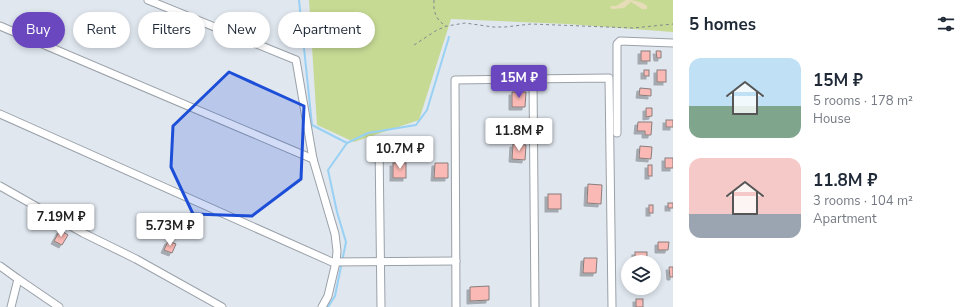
<!DOCTYPE html>
<html lang="en">
<head>
<meta charset="utf-8">
<style>
	:root { --surface:#fff; --page:#f6f6f7; --text:#1f2937; --muted:#747a83; --accent:#6a47bf }
	body { margin:0; font-family:"Nunito Sans",sans-serif; background:var(--page); color:var(--text); height:100vh; display:flex; flex-direction:column; font-size:15px; white-space:nowrap }
	* { box-sizing:border-box; margin:0 }
	p { font-size:13px; color:var(--muted) }
	.icon { flex:none; width:22px; height:22px; fill:none; stroke:currentColor; stroke-width:2; stroke-linecap:round; stroke-linejoin:round }
	.map { position:relative; flex:1; overflow:hidden }
	.drawer { display:flex; flex-direction:column; background:var(--surface); width:300px }
	.drawer>* { flex:none }
	.hud { position:absolute; left:12px; top:12px; width:380px; height:36px; display:flex; gap:8px }
	.tools { position:absolute; left:621px; top:255px; display:grid; gap:8px }
	.tools a { display:grid; place-items:center; width:40px; height:40px; border-radius:50%; background:var(--surface); box-shadow:0 2px 6px #0003; font-size:20px }
	.price { position:absolute; translate:-50% -34px; padding:0 9px; border-radius:4px; background:#fff; color:#222; font-size:13px; line-height:26px; filter:drop-shadow(0 1px 2px #0008) }
	.price::after { content:''; position:absolute; left:50%; top:24px; width:12px; height:9px; margin-left:-6px; background:inherit; clip-path:polygon(0 0,100% 0,50% 100%) }
	.price.active { background:var(--accent); color:#fff }
	ul { padding:0; list-style:none }
	li { display:flex; align-items:center; gap:12px; height:100px; padding:0 16px }
	li span { display:grid; place-items:center; flex:none; width:112px; height:80px; border-radius:12px; color:#555 }
	li>.icon { margin-inline-start:auto }
	span .icon { width:48px; height:48px; fill:#fffc; stroke-width:1 }
	li b { font-size:17px }
	h2 { display:flex; justify-content:space-between; align-items:center; height:48px; padding:0 16px; font-size:17px }
	.chip { padding:0 14px; border-radius:18px; background:var(--surface); box-shadow:0 2px 6px #0003; font-size:14px; line-height:36px }
	.chip.active { background:var(--accent); color:#fff }
	main { display:flex; flex:1; min-height:0 }
	.map>svg:first-child { display:block }
	.green { fill:#c6da94 }
	.sand { fill:#e6ddb8 }
	.lines { fill:none; stroke-linecap:round; stroke-linejoin:round }
	.stream { stroke:#98d1f4; stroke-width:2 }
	.building { fill:#fab9b4; stroke:#887d7c; filter:url(#shadow) }
	.street-casing { stroke:#9ba1a9; stroke-width:9 }
	.path { stroke:#84898e; stroke-width:1; stroke-dasharray:3 3; stroke-linecap:butt }
	.street { stroke:#fff; stroke-width:7 }
	.marked { fill:#1d4ed8; fill-opacity:0.2; stroke:#1d4ed8; stroke-width:3; stroke-linejoin:round }
</style>
</head>
<body>
<main>
<div class="map">
<svg width="673" height="307" viewBox="0 0 673 307">
	<defs>
		<filter id="shadow"><feDropShadow dx="-3" dy="3" stdDeviation="0" flood-color="#0004"/></filter>
	</defs>
	<rect width="100%" height="100%" fill="#e0e7ef"/>
	<path class="green" d="M309 0H673V32L567 24 451 19 419 120 354 142 317 125Z"/>
	<path class="sand" d="M626 0C633 0 641 1 647 6V9H642L631 2 624 8 612 9 610 8 611 6H616Z"/>
	<g class="lines">
		<g class="stream">
			<path d="M299 0 312 125 347 143"/>
			<path d="M328 307 335 296 346 242 337 212 328 170 347 143 368 133 416 125 427 110 449 37"/>
		</g>
	</g>
	<g class="building">
		<rect x="641" y="51" width="9" height="10"/>
		<path d="M656 51H661V58H657Z"/>
		<rect x="644" y="70" width="5" height="6"/>
		<rect x="657" y="70" width="9" height="12"/>
		<path d="M640 88 651 89V96L639 95Z"/>
		<path d="M512 92H526L525 107H512Z"/>
		<path d="M646 108H652V116L646 117Z"/>
		<rect x="666" y="120" width="7" height="7"/>
		<path d="M638 122H652L651 135H645V131H637Z"/>
		<path d="M513 144 526 145 525 160 512 159Z"/>
		<path d="M640 146 652 147 651 159 639 158Z"/>
		<rect x="665" y="158" width="8" height="10"/>
		<rect x="393" y="163" width="13" height="15"/>
		<path d="M435 163H448V178H434Z"/>
		<rect x="648" y="165" width="4" height="11"/>
		<path d="M588 184 602 185 601 204 587 203Z"/>
		<rect x="548" y="194" width="13" height="15"/>
		<rect x="668" y="203" width="5" height="5"/>
		<rect x="649" y="205" width="4" height="8"/>
		<path d="M60 230 68 235 62 245 54 241Z"/>
		<path d="M168 241 176 244 172 253 164 250Z"/>
		<path d="M658 242H669L668 250H658Z"/>
		<rect x="635" y="252" width="12" height="7"/>
		<path d="M584 258H597L596 273H583Z"/>
		<path d="M669 267H673V277H670Z"/>
		<path d="M489 286V300L470 301V287Z"/>
		<rect x="636" y="299" width="7" height="8"/>
	</g>
	<g class="lines">
		<defs>
			<g id="street">
				<path d="M148 0 296 60 313 159 335 234 337 251 336 262 328 296 322 307"/>
				<path d="M0 26 313 159"/>
				<path d="M533 79 535 307"/>
				<path d="M0 114 332 262 456 261"/>
				<path d="M617 133V44L620 41 673 43"/>
				<path d="M379 143 381 307"/>
				<path d="M0 186 83 233 136 259 222 307"/>
				<path d="M0 266 18 279 59 307"/>
				<path d="M11 307 18 279"/>
				<path d="M456 307 455 80 609 78 612 307"/>
			</g>
		</defs>
		<use href="#street" class="street-casing"/>
		<g class="path">
			<path d="M434 0C433 12 436 20 446 26"/>
			<path d="M414 45 437 30 447 26 465 23 493 27H505L531 24 633 28 673 24"/>
		</g>
		<use href="#street" class="street"/>
	</g>
	<path class="marked" d="M229 72 304 106 301 179 252 216 193 214 171 167 173 126Z"/>
</svg>
<div class="tools">
<a><svg class="icon" aria-label="layers" viewBox="0 0 24 24"><path d="M12 4l9 5-9 5-9-5zM3 14l9 5 9-5"/></svg></a>
</div>
<b class="price active" style="left:519px;top:99px">15M ₽</b>
<b class="price" style="left:519px;top:152px">11.8M ₽</b>
<b class="price" style="left:400px;top:170px">10.7M ₽</b>
<b class="price" style="left:61px;top:238px">7.19M ₽</b>
<b class="price" style="left:170px;top:247px">5.73M ₽</b>
<div class="hud">
<a class="chip active">Buy</a>
<a class="chip">Rent</a>
<a class="chip">Filters</a>
<a class="chip">New</a>
<a class="chip">Apartment</a>
</div>
</div>
<section class="drawer">
<h2>5 homes<svg class="icon" aria-label="filters" viewBox="0 0 24 24"><path d="M4 7h16M4 17h16"/><circle cx="9" cy="7" r="2"/><circle cx="15" cy="17" r="2"/></svg></h2>
<ul>
<li><span style="background:linear-gradient(#bfe0f5 60%,#7fa58c 0)"><svg class="icon" aria-label="home" viewBox="0 0 24 24"><path d="M3 11l9-7 9 7M6 9v11h12V9"/></svg></span><div><b>15M ₽</b><p>5 rooms · 178 m²</p><p>House</p></div></li>
<li><span style="background:linear-gradient(#f6c9c9 70%,#9aa5b1 0)"><svg class="icon" aria-label="home" viewBox="0 0 24 24"><path d="M3 11l9-7 9 7M6 9v11h12V9"/></svg></span><div><b>11.8M ₽</b><p>3 rooms · 104 m²</p><p>Apartment</p></div></li>
</ul>
</section>
</main>
</body>
</html>
